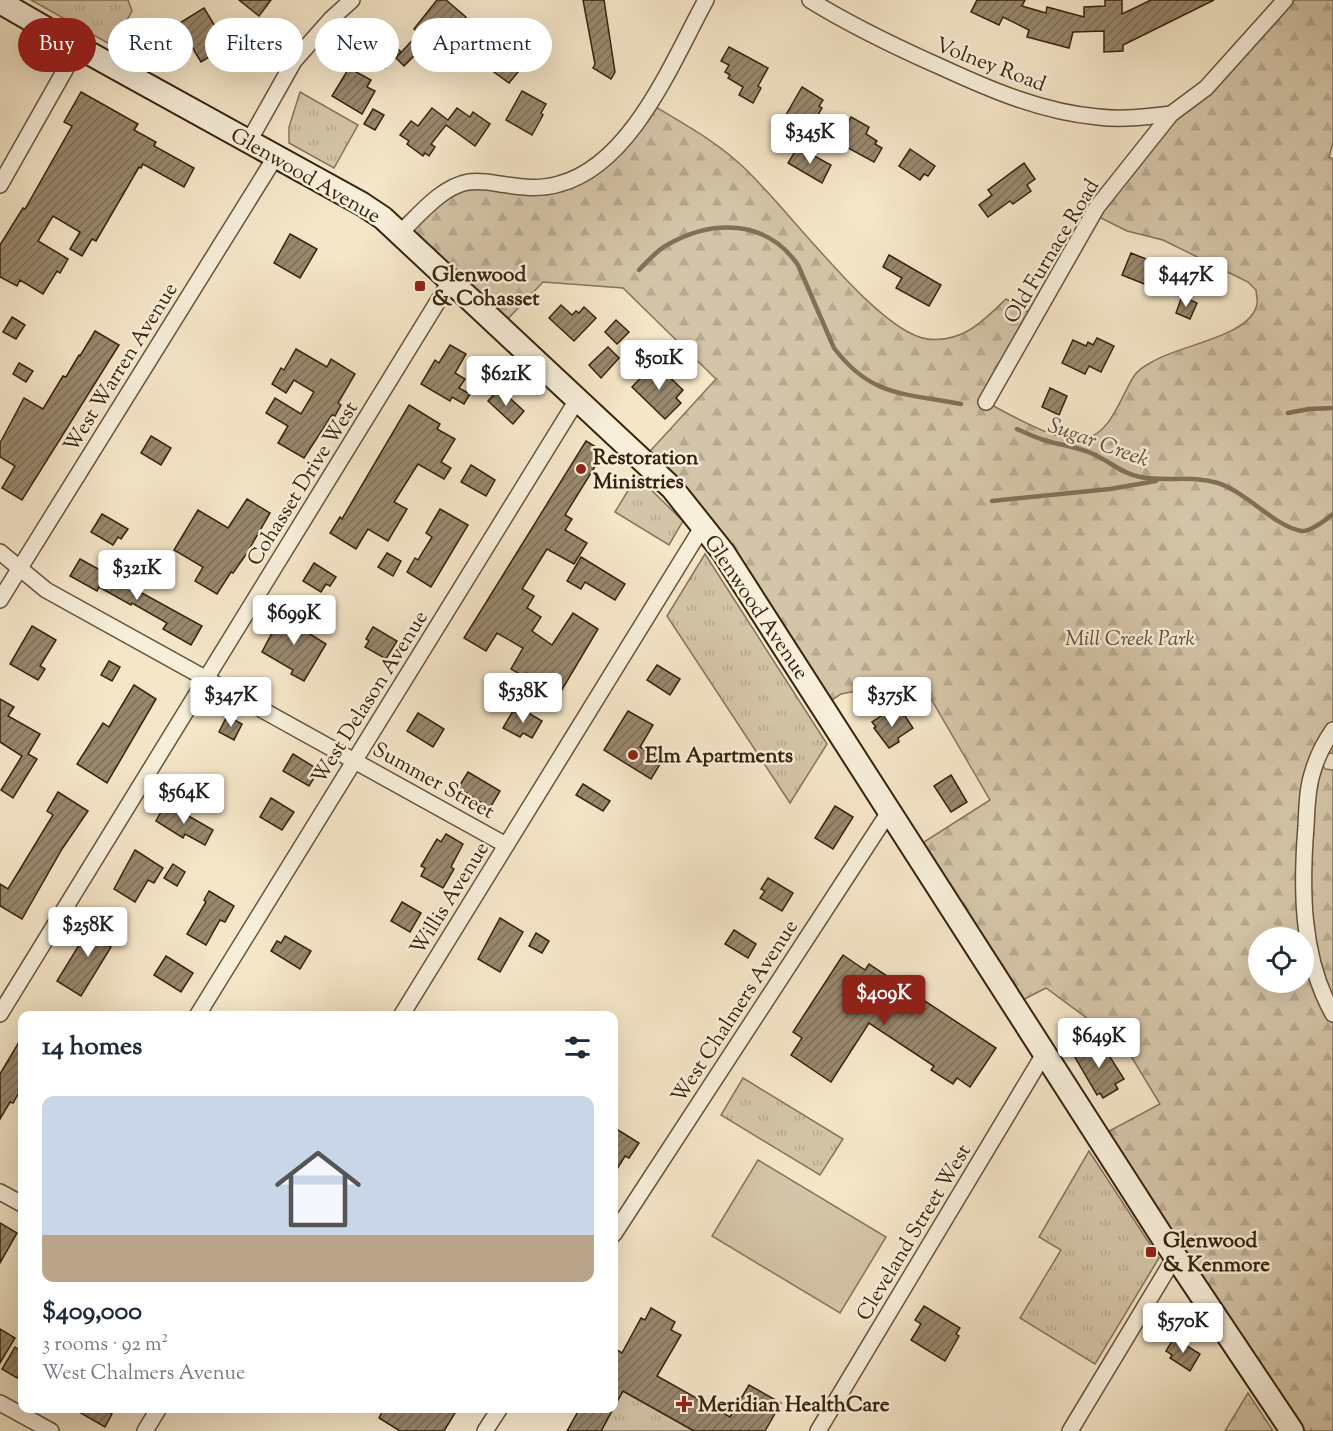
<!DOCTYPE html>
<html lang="en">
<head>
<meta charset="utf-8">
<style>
	:root { --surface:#fff; --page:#f6f6f7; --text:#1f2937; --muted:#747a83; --line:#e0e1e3; --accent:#8f2418 }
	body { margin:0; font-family:"Sorts Mill Goudy",serif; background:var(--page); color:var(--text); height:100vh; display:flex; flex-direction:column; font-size:22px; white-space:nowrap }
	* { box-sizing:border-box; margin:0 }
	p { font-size:20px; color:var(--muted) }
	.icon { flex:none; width:33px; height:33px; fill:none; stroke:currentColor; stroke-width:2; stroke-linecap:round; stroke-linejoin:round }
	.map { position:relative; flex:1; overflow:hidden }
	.panel { position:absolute; left:18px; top:1011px; width:600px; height:402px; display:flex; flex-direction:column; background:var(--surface); border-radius:12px; box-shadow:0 6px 24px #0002 }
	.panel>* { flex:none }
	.hud { position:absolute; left:18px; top:18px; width:600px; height:54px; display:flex; gap:12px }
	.buttons { position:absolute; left:1248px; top:927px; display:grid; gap:12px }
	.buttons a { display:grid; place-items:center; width:66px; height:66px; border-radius:50%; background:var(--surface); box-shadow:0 6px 24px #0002; font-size:30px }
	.price { position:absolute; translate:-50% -51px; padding:0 14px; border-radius:6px; background:#fff; color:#222; font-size:20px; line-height:39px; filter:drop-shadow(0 2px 3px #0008) }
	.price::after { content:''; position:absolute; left:50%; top:36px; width:18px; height:14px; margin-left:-9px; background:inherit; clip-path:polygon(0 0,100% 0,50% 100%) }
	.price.selected { background:var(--accent); color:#fff }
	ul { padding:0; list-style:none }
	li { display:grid; align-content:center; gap:12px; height:318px; padding:0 24px }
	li+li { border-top:2px solid var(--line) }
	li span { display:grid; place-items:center; height:186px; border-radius:12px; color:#555 }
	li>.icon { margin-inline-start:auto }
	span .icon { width:108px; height:108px; fill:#fffc; stroke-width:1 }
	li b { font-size:26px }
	h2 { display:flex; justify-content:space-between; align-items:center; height:72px; padding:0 24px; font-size:26px }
	.pill { padding:0 21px; border-radius:27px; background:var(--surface); box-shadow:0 6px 24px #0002; font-size:21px; line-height:54px }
	.pill.selected { background:var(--accent); color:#fff }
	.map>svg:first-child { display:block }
	.grass { fill:url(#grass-tufts); stroke:#86745a; stroke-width:1.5 }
	.forest { fill:url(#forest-firs); stroke:#86745a; stroke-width:1.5; fill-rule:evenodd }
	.pitch { fill:#d5c5a8; stroke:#86745a; stroke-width:1.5 }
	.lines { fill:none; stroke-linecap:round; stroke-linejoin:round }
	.stream { stroke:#827056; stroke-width:4.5 }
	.building { fill:url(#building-hatch); stroke:#36230c; stroke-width:1.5 }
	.street-casing { stroke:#66543b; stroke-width:18 }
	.secondary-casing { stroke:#36230c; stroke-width:26 }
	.street { stroke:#f8efdb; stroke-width:15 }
	.secondary { stroke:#f8efdb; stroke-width:22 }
	.poi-dot { fill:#8f2418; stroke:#f8efdb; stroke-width:2 }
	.labels { text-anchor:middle; stroke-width:5; stroke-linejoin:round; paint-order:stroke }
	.street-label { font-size:21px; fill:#36230c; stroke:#f8efdb }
	.poi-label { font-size:21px; font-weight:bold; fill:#36230c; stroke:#f8efdb; text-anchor:start }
	.park-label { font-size:21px; font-style:italic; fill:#5e4c33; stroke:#f8efdb }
	.water-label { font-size:22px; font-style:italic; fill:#625037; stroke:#f8efdb }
</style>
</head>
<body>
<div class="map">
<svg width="1333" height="1431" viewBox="0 0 1333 1431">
	<defs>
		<pattern id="grass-tufts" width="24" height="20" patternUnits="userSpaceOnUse" patternTransform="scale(1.5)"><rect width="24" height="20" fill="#d5c5a8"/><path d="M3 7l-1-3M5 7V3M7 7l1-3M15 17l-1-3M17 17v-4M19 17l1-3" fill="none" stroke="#b7a98f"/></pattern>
		<pattern id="forest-firs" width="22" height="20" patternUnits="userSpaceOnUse" patternTransform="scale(1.5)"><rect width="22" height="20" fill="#d5c5a8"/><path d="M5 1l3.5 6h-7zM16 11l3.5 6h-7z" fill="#b7a98f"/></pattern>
		<pattern id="building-hatch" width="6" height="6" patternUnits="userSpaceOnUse" patternTransform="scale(1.5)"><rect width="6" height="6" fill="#99886e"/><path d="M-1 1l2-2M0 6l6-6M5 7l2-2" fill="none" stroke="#7e6f59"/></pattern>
	</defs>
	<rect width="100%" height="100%" fill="#f5e6c8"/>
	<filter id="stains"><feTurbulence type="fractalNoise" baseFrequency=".00333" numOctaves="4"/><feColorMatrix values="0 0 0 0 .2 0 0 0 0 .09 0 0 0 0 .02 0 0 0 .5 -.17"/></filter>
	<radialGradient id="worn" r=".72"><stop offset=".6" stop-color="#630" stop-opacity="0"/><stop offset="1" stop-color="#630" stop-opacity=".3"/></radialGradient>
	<g class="grass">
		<path d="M31 0H128L132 11 113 46Z"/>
		<path d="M300 92 358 125 334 168 289 143V127Z"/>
		<path d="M637 476 683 521 669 545 615 512Z"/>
		<path d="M705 554 827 744 790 803 667 616Z"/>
		<path d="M743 1078 843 1139 820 1175 721 1115Z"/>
		<path d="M1089 1151 1159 1258 1095 1364 1020 1318 1061 1250 1039 1237Z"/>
		<path d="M623 1391 694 1431H601Z"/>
		<path d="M1248 1393 1273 1431H1225Z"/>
	</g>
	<path class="forest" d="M1285 0H1333V142L1329 157 1333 159V753L1326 754 1322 764 1325 769 1333 770V1431H1292L1098 1137 1160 1104 1128 1051 1118 1041 1046 988 1013 1005 913 849 990 800 923 685 905 678 872 699 861 690 841 694 822 707 642 460 716 379 623 288 543 282 500 327 400 233 448 191 577 177 649 103C681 122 712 139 740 164 783 201 877 334 928 339 963 343 983 321 1006 299L1035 316 986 402C1009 414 1059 444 1084 439 1111 434 1121 396 1134 376 1138 370 1146 365 1152 362 1178 345 1251 337 1257 304 1258 300 1256 294 1256 290L1248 282 1163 240 1127 231 1093 214 1171 114ZM1258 938H1304V982H1258Z"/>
	<path class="pitch" d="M758 1160 886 1237 840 1313 712 1236Z"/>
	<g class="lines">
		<g class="stream">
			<path d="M639 270C648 261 656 251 667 245 712 219 766 219 798 265L834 348C872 398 906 393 961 404"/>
			<path d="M1288 413 1309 409 1333 408"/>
			<path d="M1017 429C1026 433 1036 438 1047 441 1061 445 1077 447 1091 453 1108 460 1122 474 1140 477 1166 482 1192 475 1218 483 1248 493 1274 526 1301 531 1311 532 1325 520 1333 514"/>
			<path d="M992 501 1110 489 1156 481"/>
		</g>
	</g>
	<g class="building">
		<path d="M239 0H271L259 16Z"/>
		<path d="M437 0H446L466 17 455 30 451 27 436 47 429 41 404 66 396 58 419 33 414 29Z"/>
		<path d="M583 0H604L615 72 611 79 593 68 595 64Z"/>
		<path d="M977 0H1025L1022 6 1046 13 1047 7 1084 17V7L1105 6V0H1122V14L1151 0H1214L1123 45V51L1104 52V31L1073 32 1069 48 1027 37 1029 30 1003 17 999 25 971 12Z"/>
		<path d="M204 8 227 46 201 62 178 24Z"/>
		<path d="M388 39 401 52 385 68 372 56Z"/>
		<path d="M729 47 768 68 758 86 761 88 753 103 739 95 743 87 728 78 730 75 725 72 729 65 721 61Z"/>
		<path d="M503 60 518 72 509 83 494 72Z"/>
		<path d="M349 68 371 80 367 87 375 91 362 114 332 96Z"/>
		<path d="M802 87 823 100 819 106 822 108 802 141 779 127Z"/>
		<path d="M522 91 546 104 541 113 543 115 532 135 506 120Z"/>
		<path d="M81 92 138 124 134 130 156 142 154 146 194 168 184 187 143 164 141 168 139 167 96 241 92 239 82 256 70 249 80 232 53 216 38 241 68 259 60 273 57 271 43 294 20 280 17 286 0 277V245L23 208 25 209 72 126 64 122Z"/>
		<path d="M432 108 448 120 457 108 470 117 473 112 490 124 475 146 446 125 431 144 435 147 429 156 425 153 423 156 407 144 409 141 400 135 411 121 418 126Z"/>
		<path d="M373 109 384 115 375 130 364 124Z"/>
		<path d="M851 117 869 127 866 134 877 141 875 144 882 148 874 162 837 142Z"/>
		<path d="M798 147 831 165 822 183 788 163Z"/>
		<path d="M910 149 935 166 928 176 924 174 920 180 899 166Z"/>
		<path d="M1024 163 1035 179 1027 185 1031 191 1013 204 1010 201 988 217 979 205 992 195 988 190Z"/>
		<path d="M290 234 317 249 300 278 274 263Z"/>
		<path d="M1131 253 1166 267 1157 289 1122 275Z"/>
		<path d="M889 255 941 285 929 306 896 288 902 278 883 267Z"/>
		<path d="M1182 296 1197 303 1190 319 1176 313Z"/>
		<path d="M561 305 572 315 576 311 579 313 584 307 596 318 574 341 549 318Z"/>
		<path d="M12 317 25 325 16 339 3 332Z"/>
		<path d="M616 320 629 332 617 344 605 332Z"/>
		<path d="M95 331 119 345 22 500 2 488 15 466 0 457V443L24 398 43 409 63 376 66 377 79 355 80 356Z"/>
		<path d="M1097 338 1114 346 1101 372 1089 366 1085 374 1062 363 1073 340 1086 346 1088 342 1093 345Z"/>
		<path d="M450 345 466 354 455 373 465 379 459 388 470 394 464 404 452 397 450 401 421 384 435 360 439 363Z"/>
		<path d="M608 347 619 358 601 378 589 365Z"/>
		<path d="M296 349 327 367 331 359 355 374 338 403 341 405 335 416 332 415 304 458 278 443 288 426 266 413 275 398 301 414 314 392 294 380 286 393 272 384 281 368 284 370Z"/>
		<path d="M19 363 33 371 26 382 13 374Z"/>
		<path d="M655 363 683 390 676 398 681 403 665 419 632 387Z"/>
		<path d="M1050 388 1067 396 1059 415 1042 407Z"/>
		<path d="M497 391 501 394 503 392 524 411 513 424 488 401Z"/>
		<path d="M409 405 440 424 437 429 455 439 441 462 451 468 444 479 418 464 394 502 407 509 388 541 368 529 356 549 330 533 340 517 342 519Z"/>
		<path d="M151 436 171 448 161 465 141 453Z"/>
		<path d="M586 441 604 452 565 515 572 519 565 530 587 543 574 564 547 549 522 589 534 596 527 608 541 617 532 631 552 645 573 613 598 629 560 693 527 673 525 677 511 669 523 648 497 633 486 651 464 638Z"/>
		<path d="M471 465 495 480 486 496 461 482Z"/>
		<path d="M247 499 270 513 247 553 233 573 231 572 217 594 195 581 203 567 174 550 198 510 228 528Z"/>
		<path d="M440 509 468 525 431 587 407 572 415 558 418 560 432 537 426 533Z"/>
		<path d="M102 514 128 529 121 539 118 537 113 545 91 532Z"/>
		<path d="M387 553 401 561 393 576 378 567Z"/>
		<path d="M581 557 625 584 615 600 585 582 581 589 567 581Z"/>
		<path d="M80 559 202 626 191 645 163 629 167 623 132 603 131 605 99 587 97 591 70 576Z"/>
		<path d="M314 563 336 577 330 586 326 584 321 592 303 581Z"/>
		<path d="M284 610 309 625 305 631 326 644 304 681 291 674 293 670 262 652Z"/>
		<path d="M32 626 56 640 40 666 45 669 38 680 10 664Z"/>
		<path d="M373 627 397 641 386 659 365 647 369 641 366 639Z"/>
		<path d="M109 661 120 667 112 681 101 675Z"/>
		<path d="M657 665 680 679 670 695 647 680Z"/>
		<path d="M134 685 156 699 107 783 77 764 103 723 109 727Z"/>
		<path d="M0 699 14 707 8 716 40 734 28 754 37 759 13 798 1 790 22 756 0 742Z"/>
		<path d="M520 708 542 721 532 738 523 733 520 737 503 728 513 711 517 713Z"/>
		<path d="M901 710 913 728 898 738 899 742 889 748 874 728 876 727 872 722 884 714 887 719Z"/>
		<path d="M628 711 653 725 640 747 662 761 651 779 604 750Z"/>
		<path d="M418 713 444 729 433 747 407 731Z"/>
		<path d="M227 716 242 724 234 740 219 732Z"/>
		<path d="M293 754 319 770 309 786 283 771Z"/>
		<path d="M468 772 500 791 490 808 458 788Z"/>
		<path d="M951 775 967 802 951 812 934 786Z"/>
		<path d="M583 784 610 801 603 811 576 795Z"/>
		<path d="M58 792 88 811 62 849 22 919 0 906V884L8 889 53 815 47 811Z"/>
		<path d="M271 798 294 812 282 830 260 817Z"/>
		<path d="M166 803 213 830 205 845 185 834 183 838 156 821Z"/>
		<path d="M835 806 853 817 833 849 815 838Z"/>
		<path d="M446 834 463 844 451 867 454 869 443 888 421 876 425 868 421 866 437 839 441 842Z"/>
		<path d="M135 850 163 868 154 883 148 880 135 902 114 889Z"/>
		<path d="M173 864 185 872 177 886 164 878Z"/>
		<path d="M768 878 793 893 782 911 760 898 765 891 761 889Z"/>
		<path d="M209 891 234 906 225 922 220 920 206 945 187 934 206 902 204 900Z"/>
		<path d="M402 902 421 913 410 932 391 921Z"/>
		<path d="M500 918 523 932 500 972 478 959Z"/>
		<path d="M95 919 117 933 109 946 111 947 81 996 57 981Z"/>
		<path d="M734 930 756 944 748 958 725 944Z"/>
		<path d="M536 933 549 941 542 953 529 946Z"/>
		<path d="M285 936 311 951 300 969 271 951 277 941 281 943Z"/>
		<path d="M843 955 865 970 869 964 996 1048 970 1087 957 1078 953 1084 931 1070 934 1066 869 1023 831 1082 791 1055 802 1038 793 1032Z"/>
		<path d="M166 956 193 973 181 992 154 975Z"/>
		<path d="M22 1037V1087L13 1103 10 1102 0 1119V1074Z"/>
		<path d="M1094 1042 1098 1049 1103 1046 1124 1079 1115 1084 1118 1089 1103 1098 1100 1093 1097 1095 1073 1054Z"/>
		<path d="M618 1130 639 1143 629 1158 625 1156 614 1174V1138Z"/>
		<path d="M0 1223 17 1233 0 1263Z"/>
		<path d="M924 1306 960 1328 956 1334 959 1336 945 1361 911 1340 921 1324 915 1320Z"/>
		<path d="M651 1308 675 1322 671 1330 681 1335 657 1376 730 1417 749 1385 781 1403 765 1431H694L623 1391 601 1431H567L580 1408H614V1348L622 1353 641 1318 645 1320Z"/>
		<path d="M0 1329 15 1338 0 1363Z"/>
		<path d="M1174 1338 1200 1354 1190 1371 1170 1358 1172 1355 1166 1351Z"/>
		<path d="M15 1347 22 1352V1369L17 1378 2 1369Z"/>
		<path d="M72 1408H102L112 1414 105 1427Z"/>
		<path d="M384 1408H458L444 1431H400L379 1418Z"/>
	</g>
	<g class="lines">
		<defs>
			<g id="street">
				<path d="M810 0C852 26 896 47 941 67 991 90 1042 112 1098 117 1122 120 1146 117 1171 114"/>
				<path d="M249 141 294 61 331 19 352 0"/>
				<path d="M0 185 78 47"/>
				<path d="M400 233C419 215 441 187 468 182 478 181 490 182 500 184 521 187 539 190 559 184 632 165 673 60 706 0"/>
				<path d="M986 402 1097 207 1171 114 1206 88 1285 0"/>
				<path d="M0 552 46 590 506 845"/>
				<path d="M0 600 276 156"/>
				<path d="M1333 730C1324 743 1317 757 1313 771 1307 788 1307 808 1306 826 1301 889 1301 957 1333 1014"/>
				<path d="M0 1014 451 280"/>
				<path d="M197 1016 577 400"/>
				<path d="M401 1016 703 526"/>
				<path d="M0 1192 22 1204"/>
				<path d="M614 1234 889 812"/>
				<path d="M0 1403 51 1431"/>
				<path d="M145 1431 159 1408"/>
				<path d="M485 1431 500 1408"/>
				<path d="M818 1431 1044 1054"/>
				<path d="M1070 1431 1176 1255"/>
			</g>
			<path id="secondary" d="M0 2 78 47 362 204 383 218 672 488 723 552 1163 1238 1292 1431"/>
		</defs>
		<use href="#street" class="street-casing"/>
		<use href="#secondary" class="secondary-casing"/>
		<use href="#street" class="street"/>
		<use href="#secondary" class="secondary"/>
	</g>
	<g class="poi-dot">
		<rect x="414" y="280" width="12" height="12" rx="3"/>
		<circle cx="581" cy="469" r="6"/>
		<circle cx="633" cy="755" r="6"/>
		<rect x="1145" y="1246" width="12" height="12" rx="3"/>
		<path d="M681 1395h6v6h6v6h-6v6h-6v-6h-6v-6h6z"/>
	</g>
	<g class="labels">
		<g class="street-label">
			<text transform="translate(991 64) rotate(21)" y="7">Volney Road</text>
			<text transform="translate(306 175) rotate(30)" y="7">Glenwood Avenue</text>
			<text transform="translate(1051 251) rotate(-59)" y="7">Old Furnace Road</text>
			<text transform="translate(120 367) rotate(-58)" y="7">West Warren Avenue</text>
			<text transform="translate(302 483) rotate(-58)" y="7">Cohasset Drive West</text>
			<text transform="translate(757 607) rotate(56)" y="7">Glenwood Avenue</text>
			<text transform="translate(369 697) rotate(-58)" y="7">West Delason Avenue</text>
			<text transform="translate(434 780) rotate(29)" y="7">Summer Street</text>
			<text transform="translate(449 898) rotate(-58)" y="7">Willis Avenue</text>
			<text transform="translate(734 1011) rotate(-57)" y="7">West Chalmers Avenue</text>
			<text transform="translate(913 1232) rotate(-59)" y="7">Cleveland Street West</text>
		</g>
		<g class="poi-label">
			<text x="432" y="281">Glenwood<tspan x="432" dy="24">&amp; Cohasset</tspan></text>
			<text x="593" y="464">Restoration<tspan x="593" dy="24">Ministries</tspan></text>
			<text x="645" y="762">Elm Apartments</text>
			<text x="1163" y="1247">Glenwood<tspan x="1163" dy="24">&amp; Kenmore</tspan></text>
			<text x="698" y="1411">Meridian HealthCare</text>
		</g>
		<g class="park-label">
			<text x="1130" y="645">Mill Creek Park</text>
		</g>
		<g class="water-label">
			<text transform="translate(1099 441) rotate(20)" y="8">Sugar Creek</text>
		</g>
	</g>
	<rect width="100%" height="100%" filter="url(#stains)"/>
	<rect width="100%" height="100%" fill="url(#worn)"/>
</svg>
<div class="buttons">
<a><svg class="icon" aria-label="locate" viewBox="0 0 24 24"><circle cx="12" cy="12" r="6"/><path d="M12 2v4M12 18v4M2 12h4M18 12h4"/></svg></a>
</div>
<b class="price" style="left:810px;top:165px">$345K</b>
<b class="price" style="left:1186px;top:308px">$447K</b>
<b class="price" style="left:659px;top:391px">$501K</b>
<b class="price" style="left:506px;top:407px">$621K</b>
<b class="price" style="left:137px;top:601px">$321K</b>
<b class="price" style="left:294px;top:646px">$699K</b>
<b class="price" style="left:523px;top:724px">$538K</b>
<b class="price" style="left:231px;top:728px">$347K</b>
<b class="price" style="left:892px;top:728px">$375K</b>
<b class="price" style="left:184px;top:825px">$564K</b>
<b class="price" style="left:88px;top:958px">$258K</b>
<b class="price selected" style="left:884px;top:1026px">$409K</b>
<b class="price" style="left:1099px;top:1069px">$649K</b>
<b class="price" style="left:1183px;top:1354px">$570K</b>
<div class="hud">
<a class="pill selected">Buy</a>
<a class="pill">Rent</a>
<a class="pill">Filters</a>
<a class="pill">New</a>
<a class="pill">Apartment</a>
</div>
<section class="panel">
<h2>14 homes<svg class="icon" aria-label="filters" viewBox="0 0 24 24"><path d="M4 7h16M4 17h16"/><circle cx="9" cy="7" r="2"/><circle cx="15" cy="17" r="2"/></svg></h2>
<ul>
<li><span style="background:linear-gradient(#c9d6e8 75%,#b9a48a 0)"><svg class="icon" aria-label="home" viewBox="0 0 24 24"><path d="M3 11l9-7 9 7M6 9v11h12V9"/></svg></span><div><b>$409,000</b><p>3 rooms · 92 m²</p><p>West Chalmers Avenue</p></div></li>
</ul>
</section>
</div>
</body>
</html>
